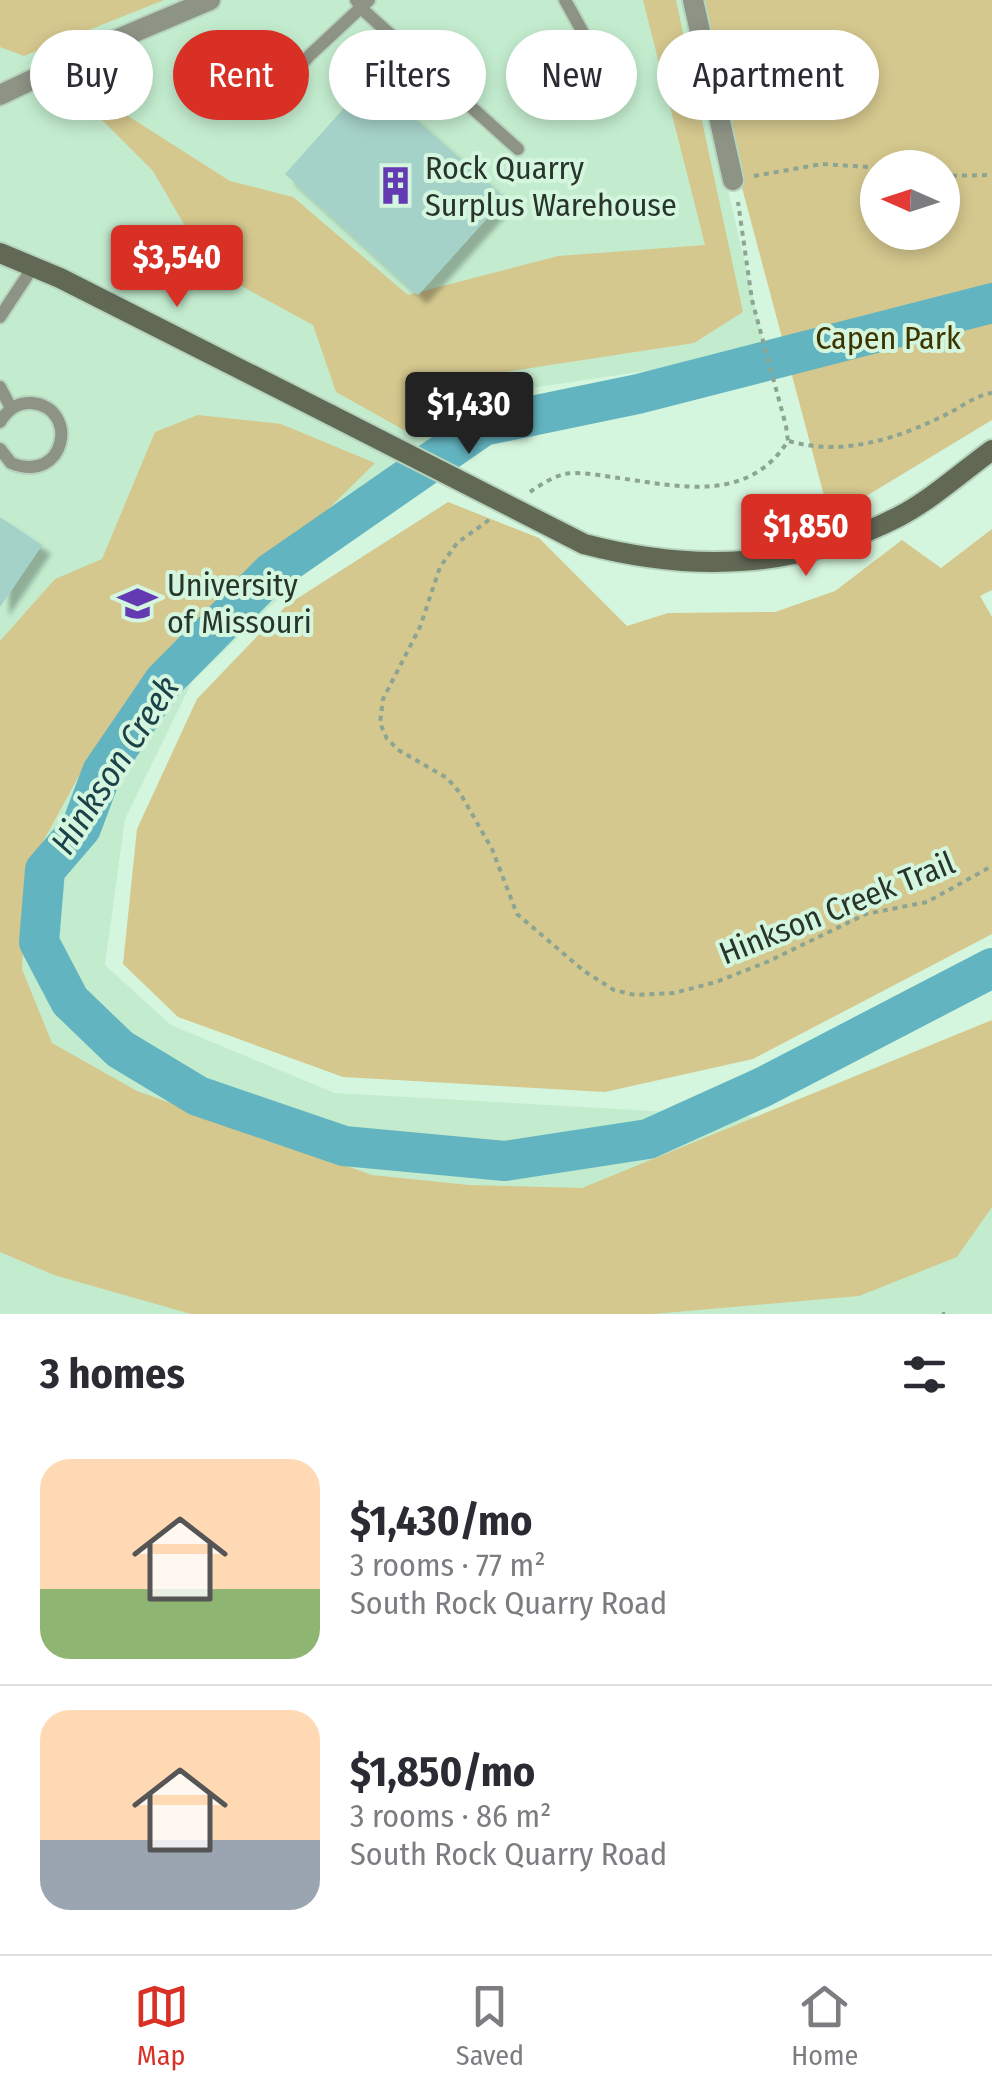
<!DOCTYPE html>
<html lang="en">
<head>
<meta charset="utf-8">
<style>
	:root { --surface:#fff; --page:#f2f2f3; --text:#2b2b33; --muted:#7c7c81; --line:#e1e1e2; --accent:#d93025 }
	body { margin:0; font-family:"Fira Sans Condensed",sans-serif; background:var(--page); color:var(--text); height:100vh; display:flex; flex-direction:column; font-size:38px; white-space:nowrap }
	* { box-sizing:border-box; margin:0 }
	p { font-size:32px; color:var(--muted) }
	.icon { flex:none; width:55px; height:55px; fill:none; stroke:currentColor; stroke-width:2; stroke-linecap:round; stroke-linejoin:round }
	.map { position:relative; height:1314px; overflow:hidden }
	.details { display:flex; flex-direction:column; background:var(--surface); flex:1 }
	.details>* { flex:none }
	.banner { position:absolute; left:30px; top:30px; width:932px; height:90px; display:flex; gap:20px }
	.needle { width:65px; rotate:273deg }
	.buttons { position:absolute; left:860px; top:150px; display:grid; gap:20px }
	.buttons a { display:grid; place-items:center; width:100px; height:100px; border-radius:50%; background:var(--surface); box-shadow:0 5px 15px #0003; font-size:50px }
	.price { position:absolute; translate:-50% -85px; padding:0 22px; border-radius:10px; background:var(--accent); color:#fff; font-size:32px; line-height:65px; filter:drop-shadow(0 2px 5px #0008) }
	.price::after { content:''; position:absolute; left:50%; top:60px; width:30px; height:22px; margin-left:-15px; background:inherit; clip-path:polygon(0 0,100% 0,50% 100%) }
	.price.selected { background:#222; color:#fff }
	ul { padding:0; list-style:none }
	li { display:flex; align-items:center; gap:30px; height:250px; padding:0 40px }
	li+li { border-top:2px solid var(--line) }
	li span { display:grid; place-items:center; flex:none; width:280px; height:200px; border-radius:30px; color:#555 }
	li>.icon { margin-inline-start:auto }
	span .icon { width:120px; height:120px; fill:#fffc; stroke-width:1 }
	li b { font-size:42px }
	h2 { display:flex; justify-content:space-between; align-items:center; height:120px; padding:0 40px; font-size:42px }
	.tag { padding:0 35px; border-radius:45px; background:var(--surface); box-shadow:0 5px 15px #0003; font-size:35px; line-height:90px }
	.tag.selected { background:var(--accent); color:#fff }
	.tab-bar { display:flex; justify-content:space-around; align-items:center; height:140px; border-top:2px solid var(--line); background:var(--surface); font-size:28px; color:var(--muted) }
	.tab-bar a { display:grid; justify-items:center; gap:5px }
	.tab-bar .selected { color:var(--accent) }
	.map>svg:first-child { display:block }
	.built { fill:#c3ecce }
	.green { fill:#d4c88e; fill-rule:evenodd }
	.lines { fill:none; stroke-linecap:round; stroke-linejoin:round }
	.river { stroke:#63b4c1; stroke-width:40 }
	.building { fill:#a4d1c8; filter:url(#shadow) }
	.lane-casing { stroke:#b6d3be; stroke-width:16 }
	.street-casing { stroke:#b6d3be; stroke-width:24 }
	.secondary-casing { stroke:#b6d3be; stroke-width:24 }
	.path { stroke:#8ca492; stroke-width:4; stroke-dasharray:5 5; stroke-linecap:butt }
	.lane { stroke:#8d9385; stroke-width:12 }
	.street { stroke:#8d9385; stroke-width:20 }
	.secondary { stroke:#616955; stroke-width:20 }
	.secondary-bridge-casing { stroke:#b6d3be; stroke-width:24; stroke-linecap:butt }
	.secondary-bridge { stroke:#616955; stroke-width:20 }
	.labels { text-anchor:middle; stroke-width:8; stroke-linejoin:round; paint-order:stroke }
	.poi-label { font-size:32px; fill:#28352b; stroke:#d5f6de; text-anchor:start }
	.park-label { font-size:32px; fill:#3d3400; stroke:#d5f6de }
	.street-label { font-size:32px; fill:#28352b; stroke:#d5f6de }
	.water-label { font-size:35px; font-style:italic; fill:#1b4248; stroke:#d5f6de }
</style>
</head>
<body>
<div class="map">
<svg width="992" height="1314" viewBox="0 0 992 1314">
	<defs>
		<filter id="shadow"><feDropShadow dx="9" dy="9" stdDeviation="2.5" flood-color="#0004"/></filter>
	</defs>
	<rect width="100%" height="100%" fill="#d5f6de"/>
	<path class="built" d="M158 0H684L764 346 713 361 472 397 356 524 192 682 125 819 105 965 171 1025 335 1093 992 1130V1314H0V21Z"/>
	<g class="green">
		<path d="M0 0H164L24 56 0 47Z"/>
		<path d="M643 0H676L743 312 694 343 452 380 411 434 336 392 313 325 210 269 153 171 98 116 103 100 230 181 293 197 408 295 558 256 705 245Z"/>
		<path d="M692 0H992V420L830 518ZM878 168H942V232H878Z"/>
		<path d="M198 415 281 424 375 463 295 542 260 560 150 670 87 761 27 871 22 969 52 1043 137 1091 372 1175 469 1185 582 1188 992 1020V1207L957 1257 859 1296 653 1314H191L54 1275 0 1252V641L55 579 102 559 155 432Z"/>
		<path d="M448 502 539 538 627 626 668 613 775 612 835 591 902 540 941 568 992 529V590L980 596 992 617V934L753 1059 605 1092 343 1077 178 1017 123 964 137 829 197 699 287 605Z"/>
	</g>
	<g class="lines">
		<path class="river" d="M992 303 638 394 483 426 271 573 164 681 102 772 81 828 45 870 39 942 70 1001 120 1049 198 1096 344 1146 505 1161 648 1139 763 1087 992 968"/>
	</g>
	<g class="building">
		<path d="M370 79 505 198 418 295 285 174Z"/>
		<path d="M0 517 42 545 0 607Z"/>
	</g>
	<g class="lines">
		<defs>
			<g id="lane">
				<path d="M356 0 362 9 518 149"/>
				<path d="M565 0 586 38"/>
				<path d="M264 106 310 55 369 0"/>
				<path d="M0 317 33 267"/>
				<path d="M0 387 11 408"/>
				<path d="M0 422C7 410 17 402 32 403 80 408 66 485 11 463L0 449"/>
			</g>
			<g id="street">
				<path d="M693 0 733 180"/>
				<path d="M0 95 118 39 210 0"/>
			</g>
			<g id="secondary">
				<path d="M0 253 60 278 331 415"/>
				<path d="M584 544C694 573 796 569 898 517 931 500 962 472 992 450"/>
			</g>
		</defs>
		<use href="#lane" class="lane-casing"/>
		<use href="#street" class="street-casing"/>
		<use href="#secondary" class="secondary-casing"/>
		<g class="path">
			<path d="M754 176 822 164 885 168"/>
			<path d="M942 176 992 175"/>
			<path d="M789 441C843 457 900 438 949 413 963 406 976 395 992 393"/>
			<path d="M530 492C540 485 553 477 564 474 581 471 602 476 619 478 682 487 748 503 788 441L786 426 752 300 738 202"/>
			<path d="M489 520 457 543 440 567 420 627 383 699 380 723 387 739 400 751 447 778 460 793 492 849 517 914 584 971 614 990 635 995 674 993 716 982 767 962 866 914 927 902 992 866"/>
			<path d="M942 1314H945"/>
		</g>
		<use href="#lane" class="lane"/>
		<use href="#street" class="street"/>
		<use href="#secondary" class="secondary"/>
		<defs>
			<path id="secondary-bridge" d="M331 415 584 544"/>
		</defs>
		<use href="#secondary-bridge" class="secondary-bridge-casing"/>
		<use href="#secondary-bridge" class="secondary-bridge"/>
	</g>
	<defs>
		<symbol id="building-bare" viewBox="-9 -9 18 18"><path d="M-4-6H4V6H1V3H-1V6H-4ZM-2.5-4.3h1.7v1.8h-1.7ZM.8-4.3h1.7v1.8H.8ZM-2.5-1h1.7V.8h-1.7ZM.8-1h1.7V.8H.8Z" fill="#643ab2" stroke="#d5f6de" stroke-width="2.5" paint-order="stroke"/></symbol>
		<symbol id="university-bare" viewBox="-9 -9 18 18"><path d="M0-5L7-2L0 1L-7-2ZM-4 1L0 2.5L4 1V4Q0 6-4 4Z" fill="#643ab2" stroke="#d5f6de" stroke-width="2.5" paint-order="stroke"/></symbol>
	</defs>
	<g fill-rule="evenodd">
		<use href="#building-bare" x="368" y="158" width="55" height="55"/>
		<use href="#university-bare" x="110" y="576" width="55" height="55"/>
	</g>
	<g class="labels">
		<g class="poi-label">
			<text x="425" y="179">Rock Quarry<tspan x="425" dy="37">Surplus Warehouse</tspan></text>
			<text x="167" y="596">University<tspan x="167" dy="37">of Missouri</tspan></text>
		</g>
		<g class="park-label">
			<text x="888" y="349">Capen Park</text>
		</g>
		<g class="street-label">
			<text transform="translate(837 908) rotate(-22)" y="11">Hinkson Creek Trail</text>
		</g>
		<g class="water-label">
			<text transform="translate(115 765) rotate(-57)" y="12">Hinkson Creek</text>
		</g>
	</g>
</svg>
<div class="buttons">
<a><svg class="needle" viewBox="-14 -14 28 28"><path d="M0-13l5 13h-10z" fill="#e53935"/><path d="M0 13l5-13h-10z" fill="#7c7c81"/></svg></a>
</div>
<b class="price" style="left:177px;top:310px">$3,540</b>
<b class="price selected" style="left:469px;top:457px">$1,430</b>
<b class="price" style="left:806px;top:579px">$1,850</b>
<div class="banner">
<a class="tag">Buy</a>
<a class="tag selected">Rent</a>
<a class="tag">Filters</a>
<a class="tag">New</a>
<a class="tag">Apartment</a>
</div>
</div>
<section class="details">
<h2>3 homes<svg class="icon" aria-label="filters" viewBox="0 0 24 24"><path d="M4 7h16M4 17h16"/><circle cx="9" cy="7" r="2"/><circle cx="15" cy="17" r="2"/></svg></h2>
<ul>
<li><span style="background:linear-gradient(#ffd9b3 65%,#8fb573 0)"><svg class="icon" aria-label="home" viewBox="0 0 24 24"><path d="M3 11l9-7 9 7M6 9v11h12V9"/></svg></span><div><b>$1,430/mo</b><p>3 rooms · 77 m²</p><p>South Rock Quarry Road</p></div></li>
<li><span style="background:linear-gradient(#ffd9b3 65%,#9aa5b1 0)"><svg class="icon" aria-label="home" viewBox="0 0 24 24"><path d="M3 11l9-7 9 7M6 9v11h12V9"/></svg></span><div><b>$1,850/mo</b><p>3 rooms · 86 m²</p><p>South Rock Quarry Road</p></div></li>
</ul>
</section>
<nav class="tab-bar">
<a class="selected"><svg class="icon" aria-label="map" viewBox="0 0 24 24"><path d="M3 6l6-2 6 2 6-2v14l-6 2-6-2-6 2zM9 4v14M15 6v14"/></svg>Map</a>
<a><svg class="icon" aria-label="saved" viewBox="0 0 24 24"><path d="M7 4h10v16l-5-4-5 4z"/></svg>Saved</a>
<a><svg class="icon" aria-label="home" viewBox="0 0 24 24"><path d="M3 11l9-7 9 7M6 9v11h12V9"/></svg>Home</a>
</nav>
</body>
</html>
